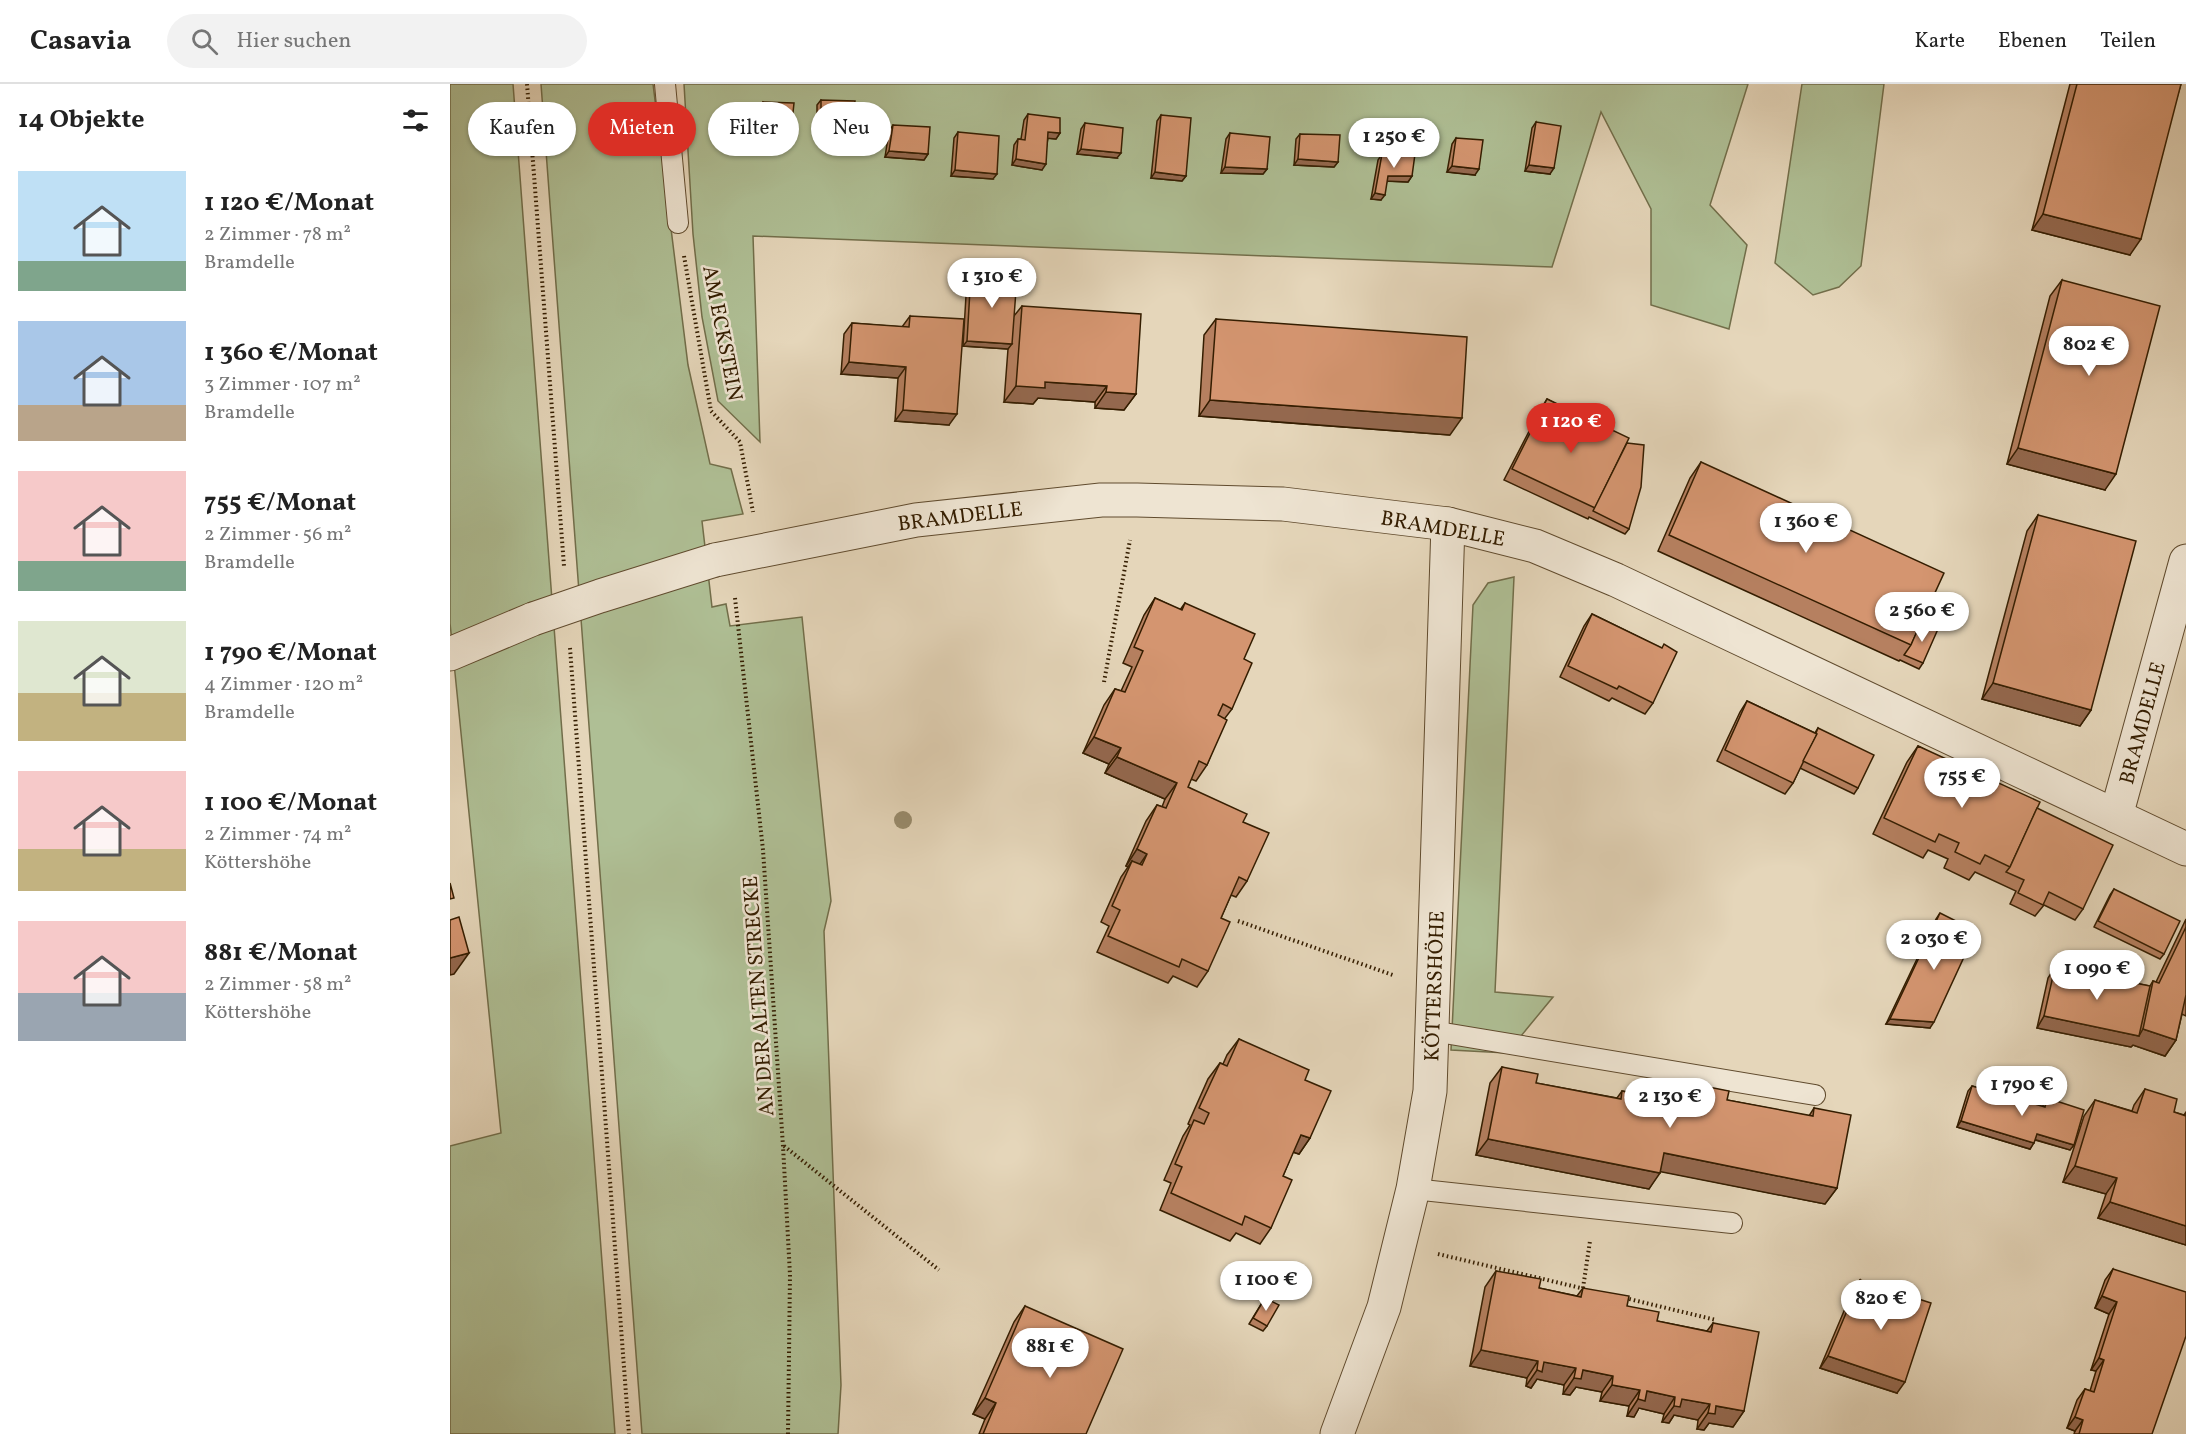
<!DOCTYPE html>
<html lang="de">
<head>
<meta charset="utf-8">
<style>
	:root { --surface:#fff; --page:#f2f2f2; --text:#222; --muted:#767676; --line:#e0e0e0; --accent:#d93025 }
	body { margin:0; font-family:Vollkorn,serif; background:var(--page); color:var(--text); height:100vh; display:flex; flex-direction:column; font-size:22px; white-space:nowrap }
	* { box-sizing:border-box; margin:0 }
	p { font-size:20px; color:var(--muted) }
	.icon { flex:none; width:33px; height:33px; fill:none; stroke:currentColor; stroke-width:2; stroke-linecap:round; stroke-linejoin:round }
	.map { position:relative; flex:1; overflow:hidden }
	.side { display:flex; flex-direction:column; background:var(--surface); width:450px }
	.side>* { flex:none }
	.banner { position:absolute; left:18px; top:18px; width:570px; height:54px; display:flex; gap:12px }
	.price { position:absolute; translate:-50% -51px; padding:0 14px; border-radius:21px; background:#fff; color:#222; font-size:20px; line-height:39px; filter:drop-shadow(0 2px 3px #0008) }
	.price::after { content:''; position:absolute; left:50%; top:36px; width:18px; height:14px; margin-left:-9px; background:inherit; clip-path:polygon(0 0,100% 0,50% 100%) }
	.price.selected { background:var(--accent); color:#fff }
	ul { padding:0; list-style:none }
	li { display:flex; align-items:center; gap:18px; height:150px; padding:0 18px }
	li span { display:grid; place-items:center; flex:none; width:168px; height:120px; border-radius:0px; color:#555 }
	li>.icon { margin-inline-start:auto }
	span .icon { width:72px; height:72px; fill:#fffc; stroke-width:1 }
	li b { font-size:26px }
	h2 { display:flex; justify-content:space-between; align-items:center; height:72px; padding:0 18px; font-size:26px }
	.chip { padding:0 21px; border-radius:27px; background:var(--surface); box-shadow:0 2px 4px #0004; font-size:21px; line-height:54px }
	.chip.selected { background:var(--accent); color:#fff }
	header { display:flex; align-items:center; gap:36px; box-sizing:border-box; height:84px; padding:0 30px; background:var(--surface); border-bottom:2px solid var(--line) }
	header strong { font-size:28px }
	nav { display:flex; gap:33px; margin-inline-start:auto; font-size:21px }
	.search { width:420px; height:54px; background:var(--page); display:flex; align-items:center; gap:15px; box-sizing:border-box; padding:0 21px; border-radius:33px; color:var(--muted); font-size:22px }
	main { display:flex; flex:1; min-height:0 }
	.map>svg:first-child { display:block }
	.green { fill:#afbf95; stroke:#726e4a; stroke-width:1.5 }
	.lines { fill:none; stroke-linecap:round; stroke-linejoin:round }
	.service-casing { stroke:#604b2e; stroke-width:22 }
	.minor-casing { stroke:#604b2e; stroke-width:35 }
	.path { stroke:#341d00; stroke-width:4; stroke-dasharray:1.5 3; stroke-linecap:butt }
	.service { stroke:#eee4d2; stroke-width:20 }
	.minor { stroke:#eee4d2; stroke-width:33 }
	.minor-bridge-casing { stroke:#604b2e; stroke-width:35; stroke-linecap:butt }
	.minor-bridge { stroke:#eee4d2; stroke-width:33 }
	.tree { fill:#988b6c }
	.wall { fill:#b68060; stroke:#341d00; stroke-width:1.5 }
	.shaded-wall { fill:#94684e; stroke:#341d00; stroke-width:1.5 }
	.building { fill:#d49570; stroke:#341d00; stroke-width:1.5 }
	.labels { text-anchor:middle; stroke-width:5; stroke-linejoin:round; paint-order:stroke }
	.street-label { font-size:21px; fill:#341d00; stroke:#eee4d2 }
</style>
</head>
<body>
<header>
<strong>Casavia</strong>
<div class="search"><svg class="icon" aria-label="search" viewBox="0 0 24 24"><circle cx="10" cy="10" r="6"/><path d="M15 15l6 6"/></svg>Hier suchen</div>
<nav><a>Karte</a><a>Ebenen</a><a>Teilen</a></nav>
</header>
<main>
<section class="side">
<h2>14 Objekte<svg class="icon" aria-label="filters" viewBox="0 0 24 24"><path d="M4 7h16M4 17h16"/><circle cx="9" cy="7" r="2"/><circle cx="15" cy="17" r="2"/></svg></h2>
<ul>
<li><span style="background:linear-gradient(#bfe0f5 75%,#7fa58c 0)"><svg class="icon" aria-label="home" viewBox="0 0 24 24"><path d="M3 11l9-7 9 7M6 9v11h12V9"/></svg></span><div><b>1 120 €/Monat</b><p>2 Zimmer · 78 m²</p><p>Bramdelle</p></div></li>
<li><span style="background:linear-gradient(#a9c7e8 70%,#b9a48a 0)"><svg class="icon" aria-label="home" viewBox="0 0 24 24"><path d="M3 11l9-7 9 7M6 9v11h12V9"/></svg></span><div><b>1 360 €/Monat</b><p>3 Zimmer · 107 m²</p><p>Bramdelle</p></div></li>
<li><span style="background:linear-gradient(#f6c9c9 75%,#7fa58c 0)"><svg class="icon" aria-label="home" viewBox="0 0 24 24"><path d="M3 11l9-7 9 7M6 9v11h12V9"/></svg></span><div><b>755 €/Monat</b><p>2 Zimmer · 56 m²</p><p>Bramdelle</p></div></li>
<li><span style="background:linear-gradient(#dfe7d0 60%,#c2b280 0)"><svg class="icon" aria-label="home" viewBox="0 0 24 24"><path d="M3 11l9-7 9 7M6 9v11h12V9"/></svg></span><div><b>1 790 €/Monat</b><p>4 Zimmer · 120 m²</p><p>Bramdelle</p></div></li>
<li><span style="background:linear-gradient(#f6c9c9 65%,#c2b280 0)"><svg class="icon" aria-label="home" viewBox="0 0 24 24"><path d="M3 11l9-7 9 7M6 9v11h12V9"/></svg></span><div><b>1 100 €/Monat</b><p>2 Zimmer · 74 m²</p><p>Köttershöhe</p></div></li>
<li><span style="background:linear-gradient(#f6c9c9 60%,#9aa5b1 0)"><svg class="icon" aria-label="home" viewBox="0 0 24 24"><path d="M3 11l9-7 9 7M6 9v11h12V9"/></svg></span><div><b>881 €/Monat</b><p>2 Zimmer · 58 m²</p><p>Köttershöhe</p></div></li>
</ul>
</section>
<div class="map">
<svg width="1736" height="1350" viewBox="0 0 1736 1350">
	<rect width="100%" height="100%" fill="#e5d6ba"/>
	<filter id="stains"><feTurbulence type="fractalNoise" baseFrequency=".00333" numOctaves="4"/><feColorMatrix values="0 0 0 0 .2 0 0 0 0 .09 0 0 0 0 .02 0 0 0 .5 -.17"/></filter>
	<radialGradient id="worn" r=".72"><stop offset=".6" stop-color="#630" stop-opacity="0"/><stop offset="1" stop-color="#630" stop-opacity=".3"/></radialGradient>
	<g class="green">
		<path d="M0 0H63L165 1350H0V1062L51 1049 0 539Z"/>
		<path d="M91 0H203L238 281 260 380 281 385 293 430 252 437 262 523 276 520 280 542 352 533 381 817 374 847 391 1301 388 1350H192Z"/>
		<path d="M234 0H1298L1260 121 1297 161 1279 245 1201 221V125L1151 28 1102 183 303 152 310 358 268 317 252 233 243 150Z"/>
		<path d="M1352 0H1434L1411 182 1389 203 1363 211 1325 179Z"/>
		<path d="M1064 493 1045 908 1103 913 1057 969 1001 966 1023 521 1038 499Z"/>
	</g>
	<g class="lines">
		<defs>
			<g id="service">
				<path d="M215 0 228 139"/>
				<path d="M982 947 1365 1011"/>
				<path d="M963 1105 1282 1139"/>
			</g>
			<g id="minor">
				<path d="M265 476 466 436 651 416H687L833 420 998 440 1085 462 1166 496 1736 765"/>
				<path d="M0 570 83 535"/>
				<path d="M1666 732 1736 477"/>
				<path d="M887 1350 934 1223 963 1105 980 1007 998 440"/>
			</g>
		</defs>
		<use href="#service" class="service-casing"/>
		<use href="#minor" class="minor-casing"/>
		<g class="path">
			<path d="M77 0 114 482"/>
			<path d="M234 172 261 327 290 358 303 428"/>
			<path d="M285 514 313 766 333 1062 340 1191 338 1350"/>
			<path d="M120 564 179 1350"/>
			<path d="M654 598 680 456"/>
			<path d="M788 837 943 891"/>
			<path d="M334 1062 489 1186"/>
			<path d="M988 1170 1135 1205"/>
			<path d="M1133 1204 1140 1157"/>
			<path d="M1175 1214 1266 1236"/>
		</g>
		<use href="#service" class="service"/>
		<use href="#minor" class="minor"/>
		<defs>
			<path id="minor-bridge" d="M83 535 150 512 265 476"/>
		</defs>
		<use href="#minor-bridge" class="minor-bridge-casing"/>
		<use href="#minor-bridge" class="minor-bridge"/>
	</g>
	<circle class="tree" cx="453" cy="736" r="9"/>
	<g class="wall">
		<path d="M1620 0H1731L1680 171 1582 146Z"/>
		<path d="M371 16 398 47 367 46V21Z"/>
		<path d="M313 18 341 48 337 54 306 53 309 23Z"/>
		<path d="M578 30 610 49 606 55 598 54 592 86 562 81 564 61 568 55H571L574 36Z"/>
		<path d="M711 31 736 92 732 97 701 94 707 37Z"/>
		<path d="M1086 38 1100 90 1075 87 1082 44Z"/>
		<path d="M635 39 667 74 627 70 631 45Z"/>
		<path d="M443 41 478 70 474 76 435 73 439 47Z"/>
		<path d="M508 48 543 95 501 92 504 54Z"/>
		<path d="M780 49 817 85 813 90 771 89 776 55Z"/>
		<path d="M850 50 888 78 884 83 844 81 846 55Z"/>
		<path d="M1006 54 1025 91 997 88 1002 60Z"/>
		<path d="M932 70 962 92 958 98 937 97 931 116 921 115 928 76Z"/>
		<path d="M521 189 564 232 572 222 686 310 674 326 645 324V318L588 314 583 320 554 318 558 265 513 262 517 195Z"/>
		<path d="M1612 196 1655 406 1557 380 1600 212Z"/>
		<path d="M460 232 499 341 445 337 448 294 391 290 394 250 402 239 452 243Z"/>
		<path d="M766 235 1000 351 749 332 754 251Z"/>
		<path d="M1097 315 1177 359 1179 445 1175 450 1139 433 1138 435 1054 396 1090 326Z"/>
		<path d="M1251 378 1471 538 1473 579 1469 585 1450 576 1449 577 1208 467 1240 394Z"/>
		<path d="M1588 431 1641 626 1630 642 1532 615 1577 447Z"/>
		<path d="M705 514 730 526 735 519 794 575 782 625 775 634 757 681 746 697 741 695 738 703 793 738 797 797 786 813 781 811 771 834 758 887 747 903 723 892 718 899 647 868 659 842 651 838 671 793 678 783 676 782 696 737 707 721 712 723 715 715 655 689 659 680 633 669 654 621 665 605 671 607 682 583 673 579 694 531Z"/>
		<path d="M1142 530 1211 564 1203 619 1195 630 1162 614 1159 617 1110 593 1134 542Z"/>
		<path d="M1297 617 1365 649 1368 644 1408 704 1404 710 1350 684 1343 699 1335 710 1267 677 1290 628Z"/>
		<path d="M1468 662 1587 724 1633 825 1625 836 1594 821 1585 832 1560 820 1566 807 1525 788 1519 796 1494 784 1498 775 1478 766 1473 774 1423 750 1457 678Z"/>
		<path d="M1664 805 1714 870 1710 875 1644 843 1660 811Z"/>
		<path d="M1490 829 1480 944 1436 940 1486 835Z"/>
		<path d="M1736 835V932L1732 930 1726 956 1715 972 1683 961 1681 963 1587 944 1598 894 1605 883 1700 902 1703 897 1706 898Z"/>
		<path d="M789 955 855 996 860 1054 849 1070 843 1068 833 1092 821 1144 810 1160 786 1149 780 1157 710 1126 721 1099 714 1096 733 1052 740 1041 738 1040 758 995 770 979 773 980 777 971Z"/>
		<path d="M1052 983 1086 999 1167 1014 1172 1007 1216 1015 1228 997 1277 1016 1359 1032 1364 1024 1387 1104 1375 1120 1210 1087 1199 1105 1026 1071 1040 999Z"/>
		<path d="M1522 1002 1593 1023V1020L1597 1014 1624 1061 1620 1066 1585 1056 1580 1065 1507 1043 1518 1007Z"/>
		<path d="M1695 1005 1724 1028 1734 1031 1736 1028V1161L1648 1134 1656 1110 1613 1098 1634 1032 1645 1016 1682 1027 1684 1021Z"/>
		<path d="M1663 1185 1702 1350H1624L1625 1347 1617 1344 1627 1316 1635 1305 1640 1307 1646 1287 1641 1286 1659 1230 1645 1224 1655 1196Z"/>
		<path d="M1046 1187 1089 1204 1127 1212 1133 1204 1177 1222 1207 1237 1257 1247 1263 1239 1294 1327 1283 1343 1259 1339 1254 1346 1247 1345 1248 1336 1224 1331 1219 1339 1212 1338 1214 1330 1189 1324 1184 1333 1177 1332 1179 1322 1150 1317 1152 1308 1126 1303 1120 1311 1113 1310 1114 1301 1087 1295 1081 1304 1076 1302 1077 1294 1020 1282 1035 1203Z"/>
		<path d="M1410 1196 1447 1309 1370 1284 1402 1208Z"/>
		<path d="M815 1214 817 1242 813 1247 799 1240Z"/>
		<path d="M575 1222 636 1350H529L535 1335 523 1330 564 1238Z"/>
	</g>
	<g class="shaded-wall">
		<path d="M371 41H402L398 47 367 46Z"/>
		<path d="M310 47 341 48 337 54 306 53Z"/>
		<path d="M598 48 610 49 606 55 594 54Z"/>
		<path d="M631 65 671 69 667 74 627 70Z"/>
		<path d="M439 67 478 70 474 76 435 73Z"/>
		<path d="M566 75 596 80 592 86 562 81Z"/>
		<path d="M848 75 888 78 884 83 844 81Z"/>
		<path d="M1079 81 1104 84 1100 90 1075 87Z"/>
		<path d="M1002 82 1029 85 1025 91 997 88Z"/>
		<path d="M775 83 817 85 813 90 771 89Z"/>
		<path d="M505 86 547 90 543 95 501 92Z"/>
		<path d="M705 88 736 92 732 97 701 94Z"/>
		<path d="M938 92H962L958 98 934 97Z"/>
		<path d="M925 109 935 111 931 116 921 115Z"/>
		<path d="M1593 130 1691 155 1680 171 1582 146Z"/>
		<path d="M517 257 562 260 558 265 513 262Z"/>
		<path d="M399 278 456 283 448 294 391 290Z"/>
		<path d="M595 298 657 302 645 318 588 314 583 320 554 318 566 302Z"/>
		<path d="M656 308 686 310 674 326 645 324Z"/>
		<path d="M760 316 1012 334 1000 351 749 332Z"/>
		<path d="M453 326 507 330 499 341 445 337Z"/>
		<path d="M1568 364 1666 390 1655 406 1557 380Z"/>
		<path d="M1543 599 1641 626 1630 642 1532 615Z"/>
		<path d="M644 653 671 664 659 680 633 669Z"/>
		<path d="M667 673 727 699 715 715 655 689Z"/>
		<path d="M687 765 697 770 686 786 682 777 678 783 676 782Z"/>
		<path d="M19 869 4 890 0 891V874Z"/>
		<path d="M1594 932 1689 952 1693 945 1726 956 1715 972 1683 961 1681 963 1587 944Z"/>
		<path d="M1440 935 1484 938 1480 944 1436 940Z"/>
		<path d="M1511 1037 1584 1059 1580 1065 1507 1043Z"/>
		<path d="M1587 1050 1624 1061 1620 1066 1583 1055Z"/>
		<path d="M851 1051 860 1054 849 1070 840 1067Z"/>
		<path d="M1038 1055 1210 1089 1199 1105 1026 1071Z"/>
		<path d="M1214 1069 1387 1104 1375 1120 1202 1086Z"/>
		<path d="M1625 1082 1667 1094 1656 1110 1613 1098Z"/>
		<path d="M1660 1118 1736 1142V1161L1648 1134Z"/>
		<path d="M1652 1212 1667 1218 1659 1230 1645 1224Z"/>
		<path d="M1031 1266 1088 1277 1077 1294 1020 1282Z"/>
		<path d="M1378 1272 1455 1298 1447 1309 1370 1284Z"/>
		<path d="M1649 1274 1654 1276 1646 1287 1641 1286Z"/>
		<path d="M1094 1278 1126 1284 1114 1301 1087 1295 1081 1304 1076 1302 1087 1286Z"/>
		<path d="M1133 1286 1163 1292 1152 1308 1126 1303 1120 1311 1113 1310 1124 1294Z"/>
		<path d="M1162 1301 1190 1306 1179 1322 1150 1317Z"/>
		<path d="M1197 1307 1225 1313 1214 1330 1189 1324 1184 1333 1177 1332 1188 1315Z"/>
		<path d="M535 1314 546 1319 535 1335 523 1330Z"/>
		<path d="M1232 1315 1260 1320 1248 1336 1224 1331 1219 1339 1212 1338 1224 1322Z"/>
		<path d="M1266 1322 1294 1327 1283 1343 1259 1339 1254 1346 1247 1345 1258 1329Z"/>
		<path d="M1625 1333 1633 1336 1625 1347 1617 1344Z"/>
	</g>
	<g class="building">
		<path d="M1627 0H1731L1691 155 1593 130Z"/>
		<path d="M371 16 405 17 402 41H371Z"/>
		<path d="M313 18 344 19 341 48 310 47Z"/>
		<path d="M578 30 610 34V49L598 48 596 80 566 75 568 55 575 56Z"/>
		<path d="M711 31 741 34 736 92 705 88Z"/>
		<path d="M1086 38 1111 42 1104 84 1079 81Z"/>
		<path d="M635 39 673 44 671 69 631 65Z"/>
		<path d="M443 41 480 43 478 70 439 67Z"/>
		<path d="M508 48 549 52 547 90 505 86Z"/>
		<path d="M780 49 820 53 817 85 775 83Z"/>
		<path d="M850 50 890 51 888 78 848 75Z"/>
		<path d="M1006 54 1033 56 1029 85 1002 82Z"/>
		<path d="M932 70H965L962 92H938L935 111 925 109Z"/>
		<path d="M521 189 567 193 562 260 517 257Z"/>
		<path d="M1612 196 1710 222 1666 390 1568 364Z"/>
		<path d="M572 222 691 230 686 310 656 308 657 302 595 298V304L566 302Z"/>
		<path d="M460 232 514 235 507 330 453 326 456 283 399 278 402 239 459 243Z"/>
		<path d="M766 235 1017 253 1012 334 760 316Z"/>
		<path d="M1097 315 1179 354 1145 424 1062 385Z"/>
		<path d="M1177 359 1194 361 1191 403 1179 445 1143 427Z"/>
		<path d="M1251 378 1494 489 1461 561 1219 451Z"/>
		<path d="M1588 431 1686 457 1641 626 1543 599Z"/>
		<path d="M705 514 732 526 735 519 805 550 794 575 802 579 782 625 773 620 768 631 777 636 757 681 749 677 738 703 797 730 793 738 819 749 797 797 789 793 771 834 780 838 758 887 732 875 729 883 658 852 670 826 662 822 682 777 692 781 697 770 687 765 707 721 716 724 727 699 667 673 671 664 644 653 665 605 675 608 693 567 684 563Z"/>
		<path d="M1142 530 1212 564 1214 560 1227 568 1203 619 1169 602 1167 605 1118 582Z"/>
		<path d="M1471 538 1488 545 1473 579 1454 571 1461 561Z"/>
		<path d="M1297 617 1367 650 1343 699 1275 666Z"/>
		<path d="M1368 644 1424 671 1408 704 1353 677 1367 650 1366 649Z"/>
		<path d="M1468 662 1590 718 1560 783 1535 771 1530 780 1505 768 1509 759 1489 750 1485 758 1434 734Z"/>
		<path d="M1587 724 1663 761 1633 825 1599 808 1593 821 1568 809 1574 796 1556 788 1560 783Z"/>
		<path d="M0 799 4 814 0 815Z"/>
		<path d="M1664 805 1730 837 1714 870 1648 837Z"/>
		<path d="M1490 829 1526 847 1484 938 1440 935Z"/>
		<path d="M9 833 19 869 0 874V836Z"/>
		<path d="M1736 843V911L1726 956 1693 945 1703 897 1709 899Z"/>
		<path d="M1605 883 1700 902 1689 952 1594 932Z"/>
		<path d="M789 955 859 986 855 996 881 1007 860 1054 851 1051 833 1092 842 1096 821 1144 795 1132 792 1141 721 1109 732 1083 725 1080 744 1036 754 1040 759 1029 749 1024 770 979 777 982Z"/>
		<path d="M1052 983 1088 990 1086 999 1171 1015 1172 1007 1224 1017 1228 997 1279 1007 1277 1016 1363 1032 1364 1024 1401 1031 1387 1104 1214 1069 1210 1089 1038 1055Z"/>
		<path d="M1522 1002 1595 1023 1597 1014 1634 1026 1624 1061 1587 1050 1584 1059 1511 1037Z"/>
		<path d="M1695 1005 1727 1015 1724 1028 1736 1032V1142L1660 1118 1667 1094 1625 1082 1645 1016 1687 1029Z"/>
		<path d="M1663 1185 1736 1208V1252L1702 1350H1629L1633 1336 1625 1333 1635 1305 1644 1308 1654 1276 1649 1274 1667 1218 1652 1212Z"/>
		<path d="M1046 1187 1091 1195 1089 1204 1131 1213 1133 1204 1179 1212 1177 1222 1209 1228 1207 1237 1261 1248 1263 1239 1309 1248 1294 1327 1266 1322 1265 1330 1258 1329 1260 1320 1232 1315 1230 1323 1224 1322 1225 1313 1197 1307 1195 1317 1188 1315 1190 1306 1162 1301 1163 1292 1133 1286 1131 1295 1124 1294 1126 1284 1094 1278 1092 1288 1087 1286 1088 1277 1031 1266Z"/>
		<path d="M1410 1196 1481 1219 1455 1298 1378 1272Z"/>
		<path d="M815 1214 829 1221 817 1242 803 1234Z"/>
		<path d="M575 1222 673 1265 636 1350H533L546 1319 535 1314Z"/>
	</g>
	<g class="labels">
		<g class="street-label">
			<text transform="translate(273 249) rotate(79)" y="7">AM ECKSTEIN</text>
			<text transform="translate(510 432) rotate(-7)" y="7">BRAMDELLE</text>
			<text transform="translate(993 444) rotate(10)" y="7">BRAMDELLE</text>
			<text transform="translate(1692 639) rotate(-75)" y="7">BRAMDELLE</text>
			<text transform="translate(984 902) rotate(-88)" y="7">KÖTTERSHÖHE</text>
			<text transform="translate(308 912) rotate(-94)" y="7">AN DER ALTEN STRECKE</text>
		</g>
	</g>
	<rect width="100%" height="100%" filter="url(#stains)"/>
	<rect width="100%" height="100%" fill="url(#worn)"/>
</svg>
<b class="price" style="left:944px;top:85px">1 250 €</b>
<b class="price" style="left:542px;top:225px">1 310 €</b>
<b class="price" style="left:1639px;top:293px">802 €</b>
<b class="price selected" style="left:1121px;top:370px">1 120 €</b>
<b class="price" style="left:1356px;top:470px">1 360 €</b>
<b class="price" style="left:1472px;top:559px">2 560 €</b>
<b class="price" style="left:1512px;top:725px">755 €</b>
<b class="price" style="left:1484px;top:887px">2 030 €</b>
<b class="price" style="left:1647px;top:917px">1 090 €</b>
<b class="price" style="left:1572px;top:1033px">1 790 €</b>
<b class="price" style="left:1220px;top:1045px">2 130 €</b>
<b class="price" style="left:816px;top:1228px">1 100 €</b>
<b class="price" style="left:1431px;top:1247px">820 €</b>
<b class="price" style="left:600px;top:1295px">881 €</b>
<div class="banner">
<a class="chip">Kaufen</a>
<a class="chip selected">Mieten</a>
<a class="chip">Filter</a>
<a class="chip">Neu</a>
</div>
</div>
</main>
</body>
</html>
